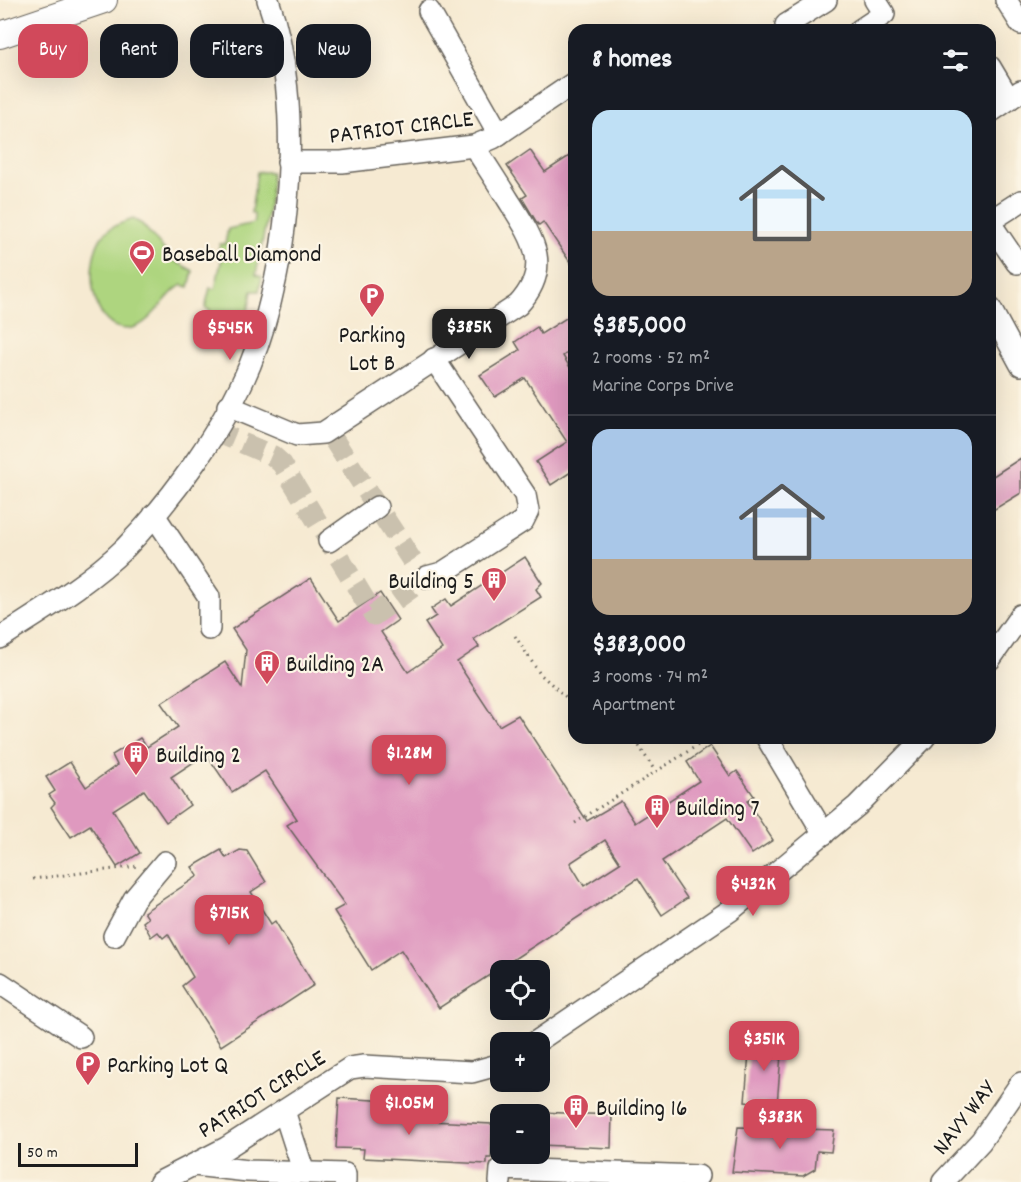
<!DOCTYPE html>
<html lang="en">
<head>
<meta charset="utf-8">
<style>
	:root { --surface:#171b24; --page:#20242c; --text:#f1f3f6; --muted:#9ea1a6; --line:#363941; --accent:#d1495b }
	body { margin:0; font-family:Dekko,sans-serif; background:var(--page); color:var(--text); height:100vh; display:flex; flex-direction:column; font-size:22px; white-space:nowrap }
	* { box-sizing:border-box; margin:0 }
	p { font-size:20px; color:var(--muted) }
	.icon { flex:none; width:33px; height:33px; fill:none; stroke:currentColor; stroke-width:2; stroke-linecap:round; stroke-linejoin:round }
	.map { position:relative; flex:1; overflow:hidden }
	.sheet { position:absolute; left:568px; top:24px; width:428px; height:720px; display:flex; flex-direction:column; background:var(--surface); border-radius:18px; box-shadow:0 6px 24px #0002 }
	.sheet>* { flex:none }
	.hud { position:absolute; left:18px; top:24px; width:460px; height:54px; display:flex; gap:12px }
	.buttons { position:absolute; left:490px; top:960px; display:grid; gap:12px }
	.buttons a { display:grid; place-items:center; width:60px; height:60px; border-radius:12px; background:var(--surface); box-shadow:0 6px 24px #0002; font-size:30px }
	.scale { position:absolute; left:18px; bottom:15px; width:120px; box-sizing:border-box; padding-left:6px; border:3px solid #1c1c1c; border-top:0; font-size:16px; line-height:21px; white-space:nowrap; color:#1c1c1c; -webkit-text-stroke:4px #fcf5e5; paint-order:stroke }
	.price { position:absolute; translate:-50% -51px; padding:0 14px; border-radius:12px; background:var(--accent); color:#fff; font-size:20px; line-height:39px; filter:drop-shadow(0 2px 3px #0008) }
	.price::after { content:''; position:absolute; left:50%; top:36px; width:18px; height:14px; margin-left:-9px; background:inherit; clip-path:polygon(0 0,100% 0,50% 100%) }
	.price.selected { background:#222; color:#fff }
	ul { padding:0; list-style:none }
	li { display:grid; align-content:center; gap:12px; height:318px; padding:0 24px }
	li+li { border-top:2px solid var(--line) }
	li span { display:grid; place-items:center; height:186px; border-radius:18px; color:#555 }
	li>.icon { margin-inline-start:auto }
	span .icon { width:108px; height:108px; fill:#fffc; stroke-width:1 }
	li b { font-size:26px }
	h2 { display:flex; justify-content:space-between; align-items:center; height:72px; padding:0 24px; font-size:26px }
	.tag { padding:0 21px; border-radius:18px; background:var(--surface); box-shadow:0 6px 24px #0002; font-size:21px; line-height:54px }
	.tag.selected { background:var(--accent); color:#fff }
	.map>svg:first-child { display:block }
	.pitch { fill:#aed57f; stroke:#65784e; stroke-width:1.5 }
	.building { fill:#df99bf; fill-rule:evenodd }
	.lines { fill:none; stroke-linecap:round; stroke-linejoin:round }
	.minor-tunnel { stroke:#cac1ae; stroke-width:21; stroke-dasharray:21 10; stroke-linecap:butt }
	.minor-casing { stroke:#68645c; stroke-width:24 }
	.major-casing { stroke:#68645c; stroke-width:28 }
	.path { stroke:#68645c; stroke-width:3; stroke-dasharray:1.5 4.5; stroke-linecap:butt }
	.minor { stroke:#fff; stroke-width:21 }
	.major { stroke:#fff; stroke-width:26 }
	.labels { text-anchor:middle; stroke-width:4.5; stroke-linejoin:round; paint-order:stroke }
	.street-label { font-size:24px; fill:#1c1c1c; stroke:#fcf5e5 }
	.poi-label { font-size:24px; fill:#1c1c1c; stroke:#fcf5e5; text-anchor:start }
</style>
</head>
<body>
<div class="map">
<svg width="1021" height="1182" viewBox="0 0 1021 1182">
	<rect width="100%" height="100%" fill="#fcf5e5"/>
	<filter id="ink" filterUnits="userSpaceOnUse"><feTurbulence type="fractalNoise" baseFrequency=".0167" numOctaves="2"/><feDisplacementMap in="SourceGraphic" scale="12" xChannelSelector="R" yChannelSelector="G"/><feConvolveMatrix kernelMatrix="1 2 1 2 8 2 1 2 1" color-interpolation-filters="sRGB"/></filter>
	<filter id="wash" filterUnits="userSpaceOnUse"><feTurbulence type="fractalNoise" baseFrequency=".008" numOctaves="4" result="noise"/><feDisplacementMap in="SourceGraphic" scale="24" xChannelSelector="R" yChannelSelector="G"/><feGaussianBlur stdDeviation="1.35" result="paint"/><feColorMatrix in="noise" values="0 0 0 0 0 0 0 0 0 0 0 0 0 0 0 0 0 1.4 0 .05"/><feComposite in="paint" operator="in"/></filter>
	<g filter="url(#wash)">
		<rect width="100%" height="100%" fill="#f6ead2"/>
		<g class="pitch">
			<path d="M257 172H271C271 207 262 241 256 275L262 277 259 291H252L241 346 208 322 210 310 205 308 210 288 215 289 222 258 217 257 220 244H225L228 229 254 223V213H251Z"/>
			<path d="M133 219 142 224 173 260 193 271 189 287 182 285 176 289C163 300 149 325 132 328 89 337 82 257 105 233 112 225 123 223 133 219Z"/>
		</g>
		<g id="blocks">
			<g class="building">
				<path d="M530 150 545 172 574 153V202L569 206 574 214V268L543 222 539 225 537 223 522 198 527 195 507 166Z"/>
				<path d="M574 313V348L563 356 574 374V470L551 485 536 462 567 442 525 378 495 397 480 375 520 350 515 342 537 327 541 334Z"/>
				<path d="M1021 458V493L990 512V478Z"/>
				<path d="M525 557 542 583 536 589 541 597 474 639 479 647 457 662 499 726 518 715 587 821 621 801 635 823 699 781 687 762 710 746 730 776 737 771 754 796 747 801 773 840 752 854 727 818 662 861 687 898 662 915 638 878 439 1008 401 950 371 970 334 911 345 905 287 825 297 819 265 771 232 792 206 754 171 777 190 805 166 822 144 790 113 810 140 853 117 867 90 825 71 837 51 807 55 803 49 795 55 791 46 777 70 762 86 787 117 765 112 755 140 738 147 747 178 727 161 703 225 662 242 688 246 650 232 629 311 578 339 621 380 593 398 620 381 632 408 672 442 649 425 623 436 616 431 609 446 599 451 606ZM605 840 620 863 584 886 570 863Z"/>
				<path d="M221 850 226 858 240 850 247 851 266 882 251 892 271 924 275 921 314 985 221 1046 182 986 193 977 168 934 163 938 158 932 151 937 143 922 148 918 144 912 198 876 192 867Z"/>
				<path d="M750 1040 782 1042 777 1105 745 1102Z"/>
				<path d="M339 1098 390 1101 389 1119 492 1124 491 1158H487V1164L363 1158 364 1149 336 1148Z"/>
				<path d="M540 1112 612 1115 611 1148 540 1145Z"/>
				<path d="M738 1127 834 1130 831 1152 817 1151 815 1169 803 1176 732 1172Z"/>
			</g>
		</g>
	</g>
	<g filter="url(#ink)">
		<use href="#blocks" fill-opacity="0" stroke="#68645c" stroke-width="1.5"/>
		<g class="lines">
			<path class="minor-tunnel" d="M214 431 273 456 282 464 374 615 427 577 420 573 328 431"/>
			<defs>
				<g id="minor">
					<path d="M1006 0 1021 24"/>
					<path d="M429 11 499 134"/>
					<path d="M790 30 786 25 826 0"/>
					<path d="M860 30 884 14 875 0"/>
					<path d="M990 67 1009 99"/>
					<path d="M990 112 1021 91"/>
					<path d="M288 162H342L474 146 493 138 574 83"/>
					<path d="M990 221 1021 201"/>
					<path d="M990 223 1017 263 1021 261"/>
					<path d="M990 308 1021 365"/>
					<path d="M228 406 297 435 323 433 518 305C553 267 533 239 509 201 498 183 486 165 474 146"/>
					<path d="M154 515 209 597V629"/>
					<path d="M329 541 377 507"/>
					<path d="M427 577 442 573 523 521 528 511 525 495 434 359"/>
					<path d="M0 638C43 610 88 584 125 548 172 500 224 428 250 365 291 264 305 104 268 0"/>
					<path d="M990 659 1021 615"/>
					<path d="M767 738 824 834"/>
					<path d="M114 936 134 899 165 862"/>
					<path d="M0 983 81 1037"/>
					<path d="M536 1042 731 910 857 806 924 738"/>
					<path d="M284 1111 304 1173"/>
					<path d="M194 1165 248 1171 345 1174V1182"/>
					<path d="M160 1182 226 1148 350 1068 364 1066 472 1072 501 1064"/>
					<path d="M500 1182 501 1169 698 1176"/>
					<path d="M943 1182 981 1141 1021 1083"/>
				</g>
				<path id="major" d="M0 35 104 0"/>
			</defs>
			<use href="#minor" class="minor-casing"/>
			<use href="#major" class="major-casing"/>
			<g class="path">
				<path d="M515 636 540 674 574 704"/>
				<path d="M630 738 639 746 655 771"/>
				<path d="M575 823 709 738"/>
				<path d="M33 879 138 866"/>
			</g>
			<use href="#minor" class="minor"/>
			<use href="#major" class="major"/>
		</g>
	</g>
	<defs>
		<symbol id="stadium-pin" viewBox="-11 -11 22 30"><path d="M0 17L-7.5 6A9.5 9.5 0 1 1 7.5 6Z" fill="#d1495b" stroke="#fcf5e5"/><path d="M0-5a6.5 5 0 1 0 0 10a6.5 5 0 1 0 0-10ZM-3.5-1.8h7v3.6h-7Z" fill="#fff"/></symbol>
		<symbol id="parking-pin" viewBox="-11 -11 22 30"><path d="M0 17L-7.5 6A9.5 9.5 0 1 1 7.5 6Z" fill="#d1495b" stroke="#fcf5e5"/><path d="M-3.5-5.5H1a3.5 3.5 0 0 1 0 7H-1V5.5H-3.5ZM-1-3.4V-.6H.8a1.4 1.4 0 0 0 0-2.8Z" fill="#fff"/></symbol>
		<symbol id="building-pin" viewBox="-11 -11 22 30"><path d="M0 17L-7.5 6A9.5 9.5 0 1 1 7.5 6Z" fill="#d1495b" stroke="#fcf5e5"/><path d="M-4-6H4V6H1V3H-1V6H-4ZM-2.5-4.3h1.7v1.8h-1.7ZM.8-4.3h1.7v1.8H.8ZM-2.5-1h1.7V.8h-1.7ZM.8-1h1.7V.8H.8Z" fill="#fff"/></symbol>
	</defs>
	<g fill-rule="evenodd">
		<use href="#stadium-pin" x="127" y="238" width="30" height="40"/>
		<use href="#parking-pin" x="357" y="281" width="30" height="40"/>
		<use href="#building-pin" x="479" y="565" width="30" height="40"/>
		<use href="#building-pin" x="252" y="648" width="30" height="40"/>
		<use href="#building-pin" x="121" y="739" width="30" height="40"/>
		<use href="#building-pin" x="642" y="792" width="30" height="40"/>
		<use href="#parking-pin" x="73" y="1049" width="30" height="40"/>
		<use href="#building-pin" x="561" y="1092" width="30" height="40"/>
	</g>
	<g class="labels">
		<g class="street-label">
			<text transform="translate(401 126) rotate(-7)" y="8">PATRIOT CIRCLE</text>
			<text transform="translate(261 1093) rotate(-32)" y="8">PATRIOT CIRCLE</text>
			<text transform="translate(963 1117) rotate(-52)" y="8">NAVY WAY</text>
		</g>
		<g class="poi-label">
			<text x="162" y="261">Baseball Diamond</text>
			<text x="372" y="342" text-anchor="middle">Parking<tspan x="372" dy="28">Lot B</tspan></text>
			<text x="474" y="588" text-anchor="end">Building 5</text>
			<text x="286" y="671">Building 2A</text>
			<text x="156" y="762">Building 2</text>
			<text x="676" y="815">Building 7</text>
			<text x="107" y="1072">Parking Lot Q</text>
			<text x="596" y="1115">Building 16</text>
		</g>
	</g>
</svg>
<div class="buttons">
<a><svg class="icon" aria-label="locate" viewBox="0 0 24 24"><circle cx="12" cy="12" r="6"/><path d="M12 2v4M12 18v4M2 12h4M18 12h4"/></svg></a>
<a>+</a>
<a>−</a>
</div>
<div class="scale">50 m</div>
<b class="price selected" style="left:469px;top:360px">$385K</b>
<b class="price" style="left:230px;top:361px">$545K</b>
<b class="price" style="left:409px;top:786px">$1.28M</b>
<b class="price" style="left:753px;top:917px">$432K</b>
<b class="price" style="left:229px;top:946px">$715K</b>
<b class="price" style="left:764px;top:1072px">$351K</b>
<b class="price" style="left:409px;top:1136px">$1.05M</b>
<b class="price" style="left:780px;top:1150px">$383K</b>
<div class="hud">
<a class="tag selected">Buy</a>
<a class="tag">Rent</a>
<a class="tag">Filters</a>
<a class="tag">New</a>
</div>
<section class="sheet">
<h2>8 homes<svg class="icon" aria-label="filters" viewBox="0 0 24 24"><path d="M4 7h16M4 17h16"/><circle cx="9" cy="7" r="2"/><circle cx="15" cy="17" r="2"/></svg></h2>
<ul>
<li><span style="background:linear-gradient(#bfe0f5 65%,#b9a48a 0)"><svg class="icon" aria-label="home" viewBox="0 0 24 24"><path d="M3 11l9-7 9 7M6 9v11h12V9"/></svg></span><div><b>$385,000</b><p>2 rooms · 52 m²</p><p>Marine Corps Drive</p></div></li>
<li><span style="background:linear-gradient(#a9c7e8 70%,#b9a48a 0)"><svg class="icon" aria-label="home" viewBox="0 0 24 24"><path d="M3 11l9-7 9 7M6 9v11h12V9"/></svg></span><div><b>$383,000</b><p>3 rooms · 74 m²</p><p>Apartment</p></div></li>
</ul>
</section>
</div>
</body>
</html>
